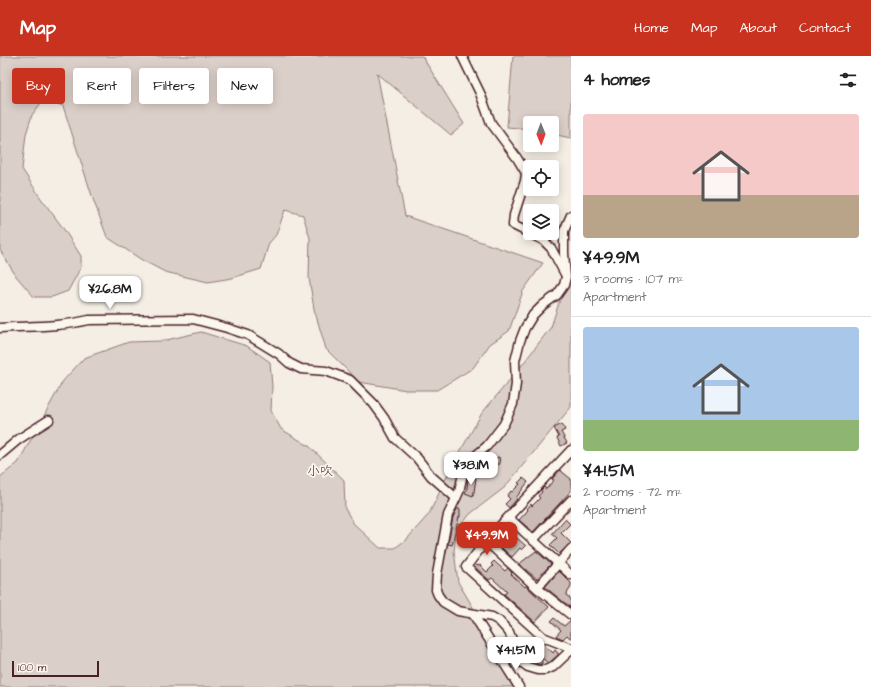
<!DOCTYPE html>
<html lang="en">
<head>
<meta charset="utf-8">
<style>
	:root { --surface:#fff; --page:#f2f2f2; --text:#202124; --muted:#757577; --line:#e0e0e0; --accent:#c8321e }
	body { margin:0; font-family:"Architects Daughter","Klee One",sans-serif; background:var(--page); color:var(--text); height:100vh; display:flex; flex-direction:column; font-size:15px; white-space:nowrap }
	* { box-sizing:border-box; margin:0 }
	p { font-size:13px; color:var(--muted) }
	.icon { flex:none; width:22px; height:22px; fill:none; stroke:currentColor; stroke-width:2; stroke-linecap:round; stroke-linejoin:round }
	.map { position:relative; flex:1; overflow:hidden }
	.side { display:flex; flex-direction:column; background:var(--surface); width:300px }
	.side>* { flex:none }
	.top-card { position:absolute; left:12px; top:12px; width:380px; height:36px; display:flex; gap:8px }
	.needle { width:26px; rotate:179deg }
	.fabs { position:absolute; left:523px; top:60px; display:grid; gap:8px }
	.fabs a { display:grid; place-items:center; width:36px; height:36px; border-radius:4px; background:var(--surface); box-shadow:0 2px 10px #0003; font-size:20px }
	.scale { position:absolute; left:12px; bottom:10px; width:87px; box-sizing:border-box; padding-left:4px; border:2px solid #4a1f2b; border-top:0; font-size:11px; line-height:14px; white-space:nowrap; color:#4a1f2b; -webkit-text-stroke:3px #fbf7ec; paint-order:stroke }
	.price { position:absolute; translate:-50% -34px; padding:0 9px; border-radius:8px; background:#fff; color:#222; font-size:13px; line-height:26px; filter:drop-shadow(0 1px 2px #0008) }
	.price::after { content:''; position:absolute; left:50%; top:24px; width:12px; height:9px; margin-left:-6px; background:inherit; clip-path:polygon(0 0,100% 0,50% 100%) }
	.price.on { background:var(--accent); color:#fff }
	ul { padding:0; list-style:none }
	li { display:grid; align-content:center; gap:8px; height:212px; padding:0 12px }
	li+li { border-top:1px solid var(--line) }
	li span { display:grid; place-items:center; height:124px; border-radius:4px; color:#555 }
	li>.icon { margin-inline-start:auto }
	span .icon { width:72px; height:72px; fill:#fffc; stroke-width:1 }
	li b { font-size:17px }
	h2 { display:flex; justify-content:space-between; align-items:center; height:48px; padding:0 12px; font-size:17px }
	.chip { padding:0 14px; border-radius:4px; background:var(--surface); box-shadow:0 2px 10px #0003; font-size:14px; line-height:36px }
	.chip.on { background:var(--accent); color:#fff }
	header { display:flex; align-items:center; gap:24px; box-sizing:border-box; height:56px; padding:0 20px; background:var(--accent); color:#fff }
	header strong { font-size:19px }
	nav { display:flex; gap:22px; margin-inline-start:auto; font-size:14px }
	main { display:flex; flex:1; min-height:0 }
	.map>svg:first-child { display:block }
	.green { fill:#dbd0c9; stroke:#92787a }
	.building { fill:#cabbb6; stroke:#4a1f2b }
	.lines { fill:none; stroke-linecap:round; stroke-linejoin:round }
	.minor-casing { stroke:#4a1f2b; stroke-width:11 }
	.minor { stroke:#fbf7ec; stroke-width:8 }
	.labels { text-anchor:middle; stroke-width:3.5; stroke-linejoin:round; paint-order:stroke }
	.neighbourhood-label { font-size:13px; fill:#4a1f2b; stroke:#fbf7ec }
</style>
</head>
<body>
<header>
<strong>Map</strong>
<nav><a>Home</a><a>Map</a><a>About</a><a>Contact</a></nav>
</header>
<main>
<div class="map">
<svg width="571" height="631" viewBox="0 0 571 631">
	<rect width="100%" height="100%" fill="#f4eee4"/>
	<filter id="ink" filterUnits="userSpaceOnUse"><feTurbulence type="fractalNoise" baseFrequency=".025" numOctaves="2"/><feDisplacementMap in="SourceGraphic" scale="8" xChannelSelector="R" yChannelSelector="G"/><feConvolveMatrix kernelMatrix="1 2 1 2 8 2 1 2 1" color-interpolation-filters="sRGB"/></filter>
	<g filter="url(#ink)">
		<g class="green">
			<path d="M0 0H422L464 68 451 79 377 17 405 160 543 207 523 235 509 275 490 288 473 312 437 334H406L359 326 326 293 314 253 309 222 310 182 303 159 285 154 276 179 269 187 261 213 232 222 208 226 165 216 142 204 107 181 93 143 63 50 44 43 32 59 26 78 22 113 40 141 63 172 81 200V211L68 235 52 241H34L16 220 0 194Z"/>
			<path d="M513 0H571V82L552 78V67H530V73L507 71Z"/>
			<path d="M571 220V351L504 432 470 458 456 476 454 495 458 526 520 631H0V421L18 407 63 325 84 302 129 286 162 285 201 276 247 290 270 306 272 330 271 355 281 373 309 390 344 424 345 453 354 468 380 492H395L407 483 429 458 453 408 482 357 519 313 551 271 566 225Z"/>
		</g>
		<g class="building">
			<path d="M562 368 565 374 561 376 567 387 561 390 557 382 559 381 554 372Z"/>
			<path d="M499 401 500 408 486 410 480 416 476 413 486 404Z"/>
			<path d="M560 414 571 423V435L533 476 519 464 528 454 527 453 531 448 532 450 540 442 538 440 542 436 541 434 544 431 546 433 554 424 552 423Z"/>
			<path d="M468 421 476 422 474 436 473 440 465 437 467 433Z"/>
			<path d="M523 422 528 426 516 442 517 443 509 452 505 448 510 443 507 440 511 435 512 436 520 428 518 427Z"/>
			<path d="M457 453H460V461H459L452 489 448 488 453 461Z"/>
			<path d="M565 463 570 468 561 477 571 487 559 498 550 489 557 482 552 478Z"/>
			<path d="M517 482 526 490 522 494 520 492 512 501 497 488 502 483 510 490Z"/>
			<path d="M536 495 551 508 537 523 519 508Z"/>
			<path d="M494 505 505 515 508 512 512 517 511 518 525 531 526 530 549 551 535 566 504 538 507 536 492 522 489 524 475 511 477 509 478 510 480 509 487 516 493 510 491 508Z"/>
			<path d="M559 515 571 527V531L566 539 571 543V552L545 531Z"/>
			<path d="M554 562 564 570 571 564V583L567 579 563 583 556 580 561 574 551 565Z"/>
			<path d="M532 580 538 585 543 587 553 597 555 594 558 597V599L550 606 548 607 542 602V608H536V598L533 602 523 593 526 590 525 588Z"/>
		</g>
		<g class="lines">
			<defs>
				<g id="minor">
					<path d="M462 0 480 37 491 67 517 102 526 117 525 125 514 159 513 169 543 184 551 192 565 218"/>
					<path d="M571 159 564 175V197L566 221 564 229 557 239 543 249 533 259 525 272 520 285 515 305 516 328 513 348 504 368 487 390 468 406 464 413 459 436 448 459 437 518 436 534 438 539 443 546 458 555 492 561 499 565 509 576 513 586 516 599 521 606 528 611 538 614H545L553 611 571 594"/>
					<path d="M0 272C30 270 59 271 89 264L193 263 227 272 248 279 279 298 289 307 301 313 326 315 350 324 373 347 384 362 395 382 417 402 431 420 456 442"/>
					<path d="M571 394 486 485 466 511 543 581 571 592"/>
					<path d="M0 399 19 383 49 364"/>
					<path d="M509 462 571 519"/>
					<path d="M533 484 571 444"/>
					<path d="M486 485 537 532 571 559"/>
					<path d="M537 532 571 493"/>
					<path d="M473 558 519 631"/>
				</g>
			</defs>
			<use href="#minor" class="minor-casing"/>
			<use href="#minor" class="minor"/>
		</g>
	</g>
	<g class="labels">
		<g class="neighbourhood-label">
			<text x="320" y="419">小吹</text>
		</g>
	</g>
</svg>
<div class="fabs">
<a><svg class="needle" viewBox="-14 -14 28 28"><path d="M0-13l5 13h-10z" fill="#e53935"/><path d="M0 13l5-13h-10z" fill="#757577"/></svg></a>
<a><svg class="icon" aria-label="locate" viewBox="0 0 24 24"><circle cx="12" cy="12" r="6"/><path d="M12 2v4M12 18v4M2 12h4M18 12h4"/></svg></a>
<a><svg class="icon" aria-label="layers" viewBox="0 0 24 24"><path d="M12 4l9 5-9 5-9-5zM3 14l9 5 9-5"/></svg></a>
</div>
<div class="scale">100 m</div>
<b class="price" style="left:110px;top:254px">¥26.8M</b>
<b class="price" style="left:471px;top:430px">¥38.1M</b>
<b class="price on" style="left:487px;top:500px">¥49.9M</b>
<b class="price" style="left:516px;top:615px">¥41.5M</b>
<div class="top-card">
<a class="chip on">Buy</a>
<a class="chip">Rent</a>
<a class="chip">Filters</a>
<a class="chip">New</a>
</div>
</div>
<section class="side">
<h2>4 homes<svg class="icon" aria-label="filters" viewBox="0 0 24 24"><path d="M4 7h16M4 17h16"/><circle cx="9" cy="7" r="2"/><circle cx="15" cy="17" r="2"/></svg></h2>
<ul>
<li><span style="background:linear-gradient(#f6c9c9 65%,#b9a48a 0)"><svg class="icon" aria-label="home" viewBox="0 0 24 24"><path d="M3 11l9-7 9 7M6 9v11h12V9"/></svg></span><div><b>¥49.9M</b><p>3 rooms · 107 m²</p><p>Apartment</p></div></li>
<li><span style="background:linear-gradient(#a9c7e8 75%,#8fb573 0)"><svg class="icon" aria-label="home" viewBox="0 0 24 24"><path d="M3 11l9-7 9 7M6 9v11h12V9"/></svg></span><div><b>¥41.5M</b><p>2 rooms · 72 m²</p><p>Apartment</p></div></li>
</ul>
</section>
</main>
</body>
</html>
